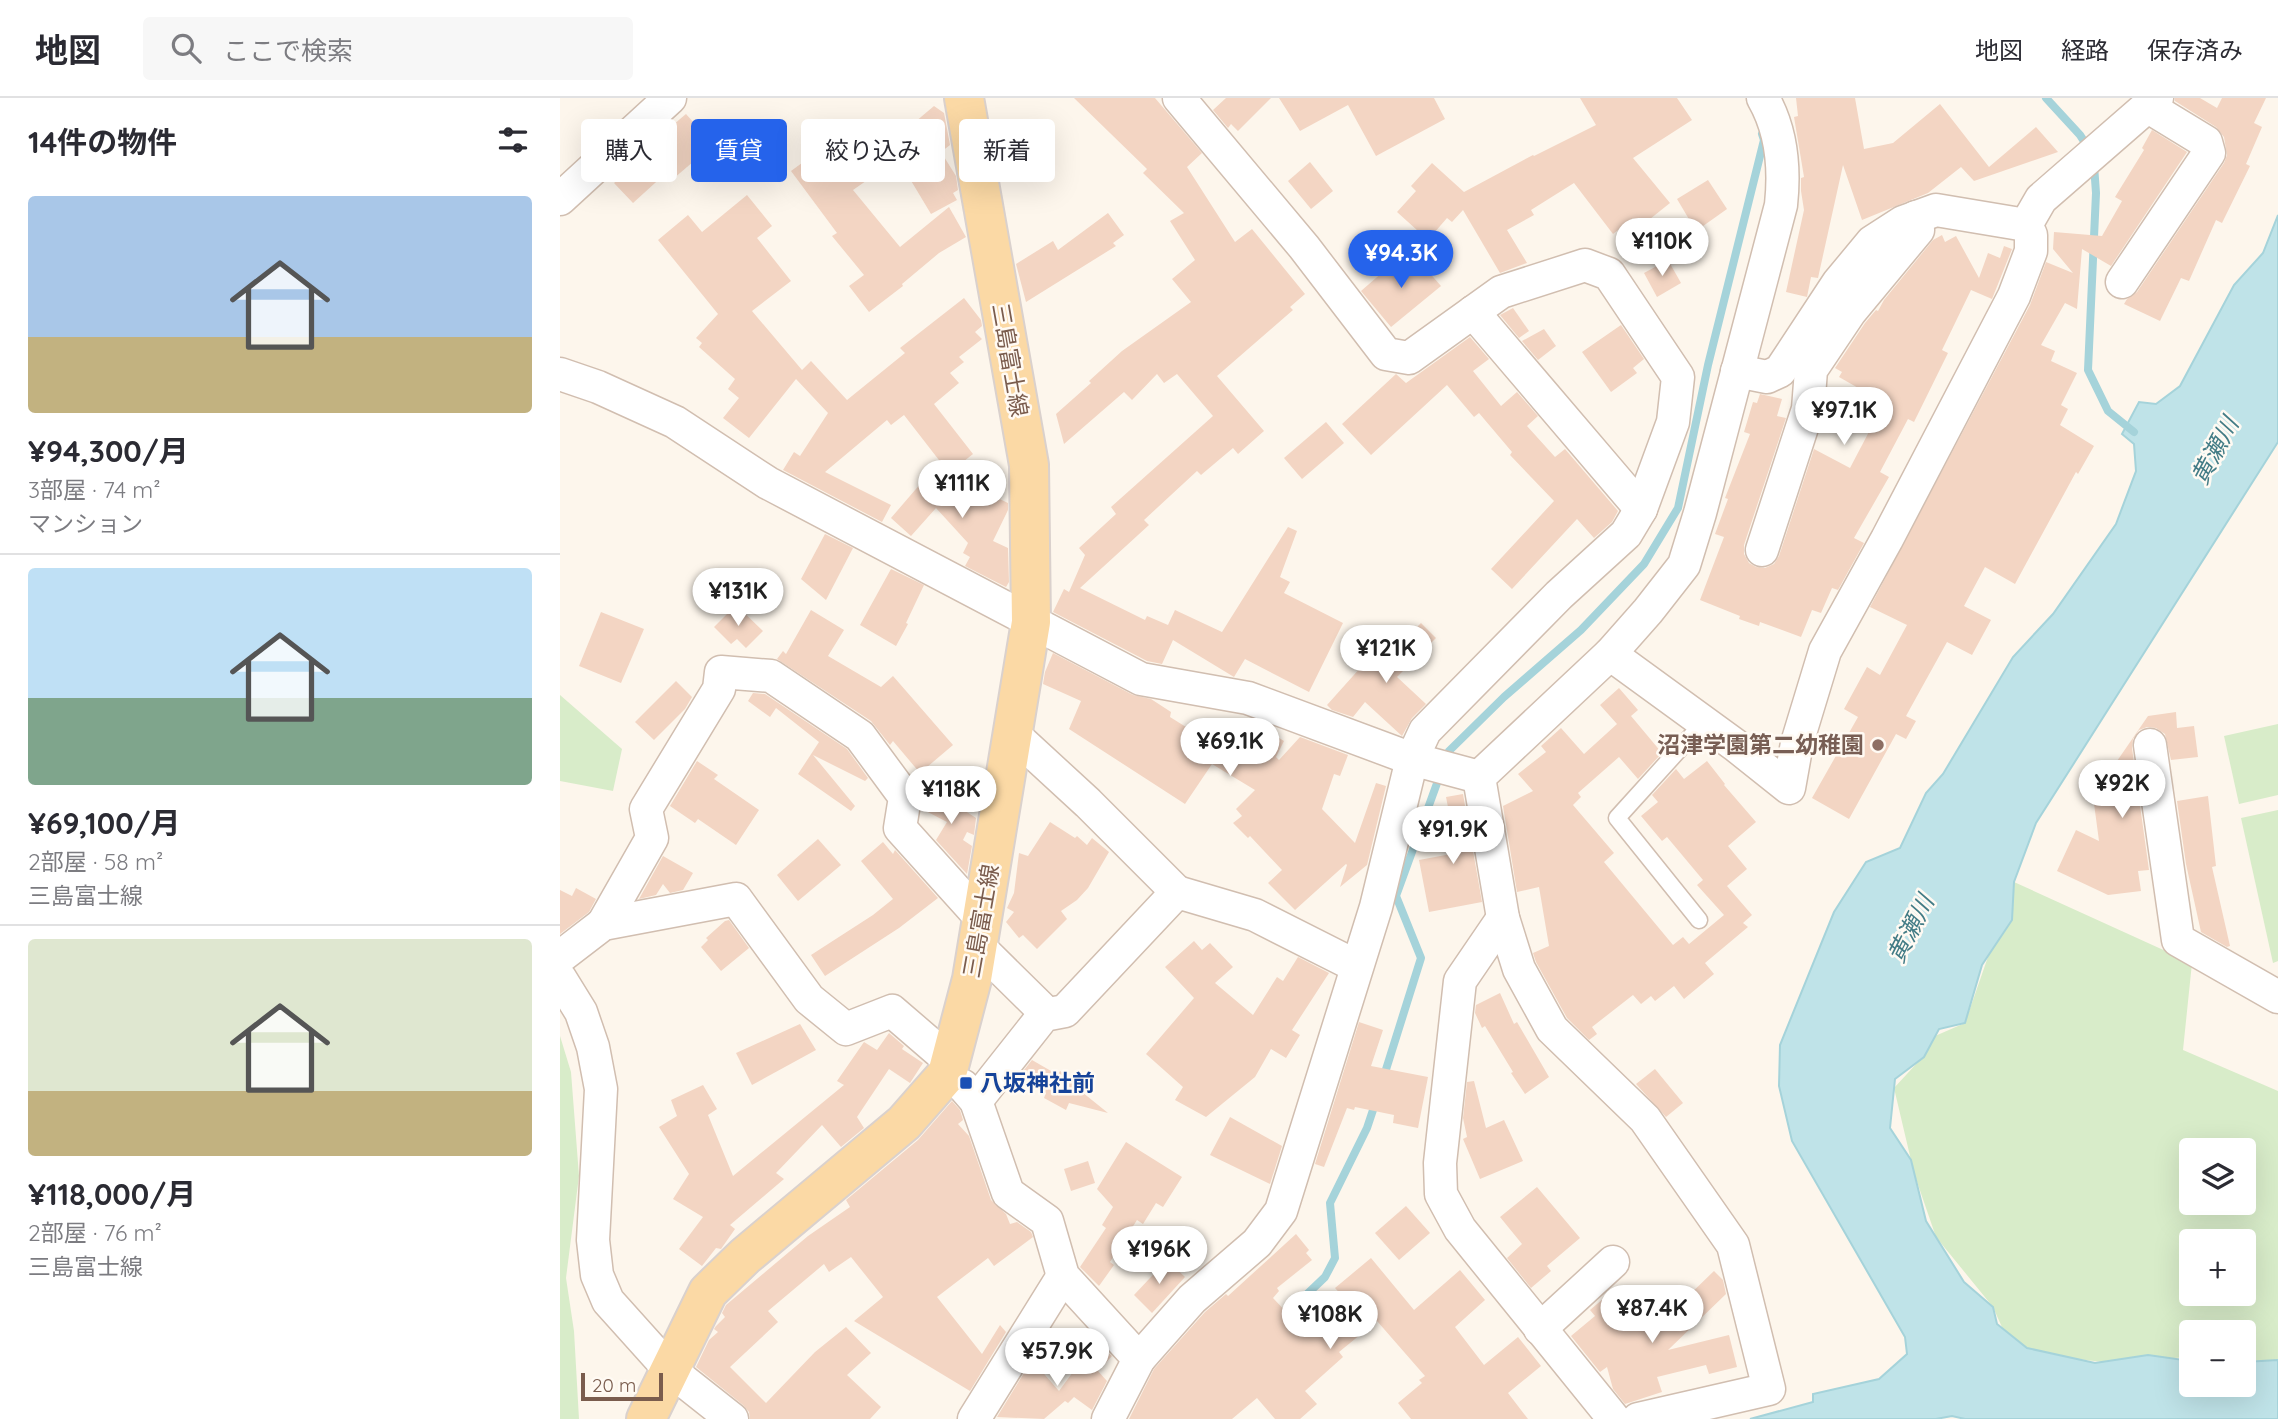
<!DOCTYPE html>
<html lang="ja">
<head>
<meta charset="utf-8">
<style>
	:root { --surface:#fff; --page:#f7f7f7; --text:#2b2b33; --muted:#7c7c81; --line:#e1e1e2; --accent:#2563eb }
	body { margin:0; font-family:Quicksand,"Noto Sans JP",sans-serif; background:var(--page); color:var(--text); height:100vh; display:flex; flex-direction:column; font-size:26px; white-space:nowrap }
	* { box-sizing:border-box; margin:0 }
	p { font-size:23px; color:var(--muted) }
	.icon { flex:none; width:38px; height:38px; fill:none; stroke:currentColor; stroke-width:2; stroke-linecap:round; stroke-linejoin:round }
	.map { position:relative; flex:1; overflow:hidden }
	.sheet { display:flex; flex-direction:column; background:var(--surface); width:560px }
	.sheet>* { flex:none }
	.hud { position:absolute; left:21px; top:21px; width:665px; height:63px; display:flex; gap:14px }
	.fabs { position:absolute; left:1619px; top:1040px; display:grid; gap:14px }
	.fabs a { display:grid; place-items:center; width:77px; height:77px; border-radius:7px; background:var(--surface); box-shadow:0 7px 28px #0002; font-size:35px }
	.scale { position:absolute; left:21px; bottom:18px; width:82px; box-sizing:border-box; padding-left:7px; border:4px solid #7a5c4d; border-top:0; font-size:19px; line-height:24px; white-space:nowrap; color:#7a5c4d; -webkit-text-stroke:5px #fffaf3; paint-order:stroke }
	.price { position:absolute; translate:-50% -60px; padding:0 16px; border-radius:24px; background:#fff; color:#222; font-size:23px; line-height:46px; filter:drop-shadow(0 2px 4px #0008) }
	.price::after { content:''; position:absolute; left:50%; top:42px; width:21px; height:16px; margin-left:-10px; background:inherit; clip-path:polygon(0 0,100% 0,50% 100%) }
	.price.on { background:var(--accent); color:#fff }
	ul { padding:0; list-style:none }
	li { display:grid; align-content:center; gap:14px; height:371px; padding:0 28px }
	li+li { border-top:2px solid var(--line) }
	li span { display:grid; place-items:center; height:217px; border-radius:7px; color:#555 }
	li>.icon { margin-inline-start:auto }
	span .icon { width:126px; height:126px; fill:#fffc; stroke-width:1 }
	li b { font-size:30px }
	h2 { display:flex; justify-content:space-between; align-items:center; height:84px; padding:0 28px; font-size:30px }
	.tag { padding:0 24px; border-radius:7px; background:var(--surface); box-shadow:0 7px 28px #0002; font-size:24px; line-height:63px }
	.tag.on { background:var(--accent); color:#fff }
	header { display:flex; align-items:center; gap:42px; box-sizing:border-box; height:98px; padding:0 35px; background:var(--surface); border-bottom:2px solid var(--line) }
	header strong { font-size:33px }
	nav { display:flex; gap:38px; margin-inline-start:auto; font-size:24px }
	.search { width:490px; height:63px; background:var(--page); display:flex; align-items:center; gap:18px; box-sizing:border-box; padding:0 24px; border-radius:7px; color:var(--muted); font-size:26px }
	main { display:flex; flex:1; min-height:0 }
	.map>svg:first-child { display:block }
	.green { fill:#d8ecc9; fill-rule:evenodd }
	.water { fill:#bfe3e8; stroke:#a5d3da; stroke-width:2 }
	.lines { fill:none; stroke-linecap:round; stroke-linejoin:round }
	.stream { stroke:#a5d3da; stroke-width:8 }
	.building { fill:#f3d5c3 }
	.service-casing { stroke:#d1beb0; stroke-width:19 }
	.minor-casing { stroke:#d1beb0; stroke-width:35 }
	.primary-casing { stroke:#dad1cd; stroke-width:42 }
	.service { stroke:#fff; stroke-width:16 }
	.minor { stroke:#fff; stroke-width:32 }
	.primary { stroke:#fbd9a5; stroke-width:38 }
	.education-dot { fill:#8d6e63; stroke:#fffaf3; stroke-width:2.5 }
	.transit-dot { fill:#1a4fb4; stroke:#fffaf3; stroke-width:2.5 }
	.labels { text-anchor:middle; stroke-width:5; stroke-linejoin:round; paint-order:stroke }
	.street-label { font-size:23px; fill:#7a5c4d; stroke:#fffaf3 }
	.education-label { font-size:23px; font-weight:bold; fill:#785e54; stroke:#fffaf3; text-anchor:end }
	.transit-label { font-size:23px; font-weight:bold; fill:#164399; stroke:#fffaf3; text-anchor:start }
	.water-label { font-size:24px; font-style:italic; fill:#437c86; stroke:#fffaf3 }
</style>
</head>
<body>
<header>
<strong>地図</strong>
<div class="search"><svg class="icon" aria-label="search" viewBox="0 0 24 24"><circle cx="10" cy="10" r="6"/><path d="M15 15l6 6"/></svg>ここで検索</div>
<nav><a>地図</a><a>経路</a><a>保存済み</a></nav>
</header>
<main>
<section class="sheet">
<h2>14件の物件<svg class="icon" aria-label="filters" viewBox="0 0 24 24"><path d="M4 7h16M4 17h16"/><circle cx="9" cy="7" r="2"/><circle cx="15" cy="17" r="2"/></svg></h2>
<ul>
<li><span style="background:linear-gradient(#a9c7e8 65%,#c2b280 0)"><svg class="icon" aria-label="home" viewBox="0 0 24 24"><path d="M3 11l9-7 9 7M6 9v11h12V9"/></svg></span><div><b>¥94,300/月</b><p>3部屋 · 74 m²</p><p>マンション</p></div></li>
<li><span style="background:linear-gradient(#bfe0f5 60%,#7fa58c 0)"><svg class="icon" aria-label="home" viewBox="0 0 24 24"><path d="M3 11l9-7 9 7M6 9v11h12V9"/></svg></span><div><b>¥69,100/月</b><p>2部屋 · 58 m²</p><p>三島富士線</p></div></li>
<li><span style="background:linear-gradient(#dfe7d0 70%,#c2b280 0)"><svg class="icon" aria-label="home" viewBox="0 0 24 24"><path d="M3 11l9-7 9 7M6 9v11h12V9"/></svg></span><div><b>¥118,000/月</b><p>2部屋 · 76 m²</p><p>三島富士線</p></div></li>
</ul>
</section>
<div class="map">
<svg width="1718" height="1321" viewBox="0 0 1718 1321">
	<rect width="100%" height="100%" fill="#fdf6ec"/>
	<g class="green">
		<path d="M0 597 62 651 53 693 0 683Z"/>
		<path d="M1718 626V697L1679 706 1664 638Z"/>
		<path d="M1718 712V863L1713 865 1681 720Z"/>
		<path d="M1454 784 1632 865 1623 952 1718 993V1265L1684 1261V1234H1631V1259L1543 1264 1453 1254 1433 1209 1376 1139 1354 1075 1334 990 1358 964 1375 938 1405 925ZM1631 1052H1684V1104H1631ZM1631 1143H1684V1195H1631Z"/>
		<path d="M0 938 11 974 19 1078 6 1180 14 1233 19 1321H0Z"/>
	</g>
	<path class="water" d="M1718 117V344L1476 725 1454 784 1452 822 1422 867 1405 925 1379 931 1364 959 1335 981 1330 1030 1351 1062 1366 1123 1404 1184 1433 1209 1437 1226 1467 1250 1535 1265 1588 1257 1631 1263V1286H1684V1264L1718 1262V1321H1405L1392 1318 1376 1321H1190L1253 1304V1296L1319 1281 1347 1256 1345 1239 1232 1043 1219 988 1220 947 1274 814 1306 764 1340 750 1366 695 1383 676 1453 559 1493 516 1556 426 1576 373 1574 346 1562 336 1579 304 1596 306 1620 288 1674 187 1703 155Z"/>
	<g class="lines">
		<g class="stream">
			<path d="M1486 0 1520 37 1529 51"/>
			<path d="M1534 67 1536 95 1528 272 1548 313 1574 334"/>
			<path d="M884 665 889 653 944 599 1021 532 1084 466 1118 410 1148 267 1204 42 1202 36"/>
			<path d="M823 981 861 860 836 798 880 677"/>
			<path d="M721 1221 765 1179 775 1160 770 1105 807 1030 816 1003"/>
		</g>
	</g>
	<g class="building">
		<path d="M514 0H595L642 55 627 69 675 144 692 131 745 196 730 209 733 212 657 278 704 333 678 356 673 350 641 377 637 373 584 422 589 427 520 490 585 522 587 518 608 527 615 512 662 534 728 429 737 433 720 479 730 484 724 495 783 525 749 594 685 561 674 579 613 542 602 566 587 563 493 514 504 491 509 494 525 457 519 450 556 416 551 409 653 318 617 276 604 285 597 276 572 302 564 294 504 346 496 316 531 285 529 283 562 253 631 204 612 181 635 162 610 123 624 115 583 75 587 71Z"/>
		<path d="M666 0H711L678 33 671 26 668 30 653 12Z"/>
		<path d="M719 0H874L885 21 816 58 788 7 740 33Z"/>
		<path d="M1020 0H1117L1132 22 1073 60 1110 105 1080 129 1073 120 1053 136 1014 85 971 112 974 117 947 132 967 165 940 175 903 112 892 124 887 120 868 142 837 114 856 93 851 88 872 65 904 94 973 57 974 58 1036 27Z"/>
		<path d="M1236 0H1295L1304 51 1333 45 1380 6 1429 69 1476 29 1498 54 1414 83 1401 69 1368 95 1302 122 1283 67 1258 180 1251 179 1247 199 1226 194 1244 112 1241 93V80L1244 79 1234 19 1238 18Z"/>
		<path d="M1615 0H1640L1657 10 1662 0H1706L1694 25 1702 29 1686 66 1690 68 1662 125 1656 122 1629 183 1621 180 1600 223 1564 206 1567 201 1577 194 1664 65 1667 57 1664 39 1656 29 1615 3Z"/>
		<path d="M374 8 384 15 390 47 381 54 396 78 398 92 393 95 397 102 371 116 329 46Z"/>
		<path d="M126 16 150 43 132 60 134 63 113 81 106 75 73 105 54 85 83 58 79 54 110 25 113 27Z"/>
		<path d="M298 24 329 67 293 92 340 149 389 109 406 139 379 155 342 186 343 188 309 214 289 188 304 177 272 138 277 135 231 73Z"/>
		<path d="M1592 32 1627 54 1551 168 1522 151 1517 211 1505 205 1481 247 1495 253 1491 263 1517 275 1501 307 1508 311 1500 327 1534 348 1518 376 1516 374 1455 486 1425 469 1404 508 1431 522 1412 557 1387 544 1346 618 1356 623 1346 641 1336 636 1289 721 1252 700 1298 619 1284 611 1307 569 1320 577 1347 527 1310 509 1470 207 1486 164 1513 175 1493 151 1494 134 1542 138 1562 103 1555 99 1584 52 1582 50Z"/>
		<path d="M750 64 773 93 751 111 728 83Z"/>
		<path d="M1148 82 1167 111 1136 133 1117 101Z"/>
		<path d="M187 97 212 128 197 140 231 183 192 213 242 272 251 263 287 302 345 255 340 250 404 200 421 222 422 228 415 234 422 241 399 259 404 264 390 275 399 285 374 306 413 356 389 375 344 317 331 327 327 322 265 374 331 407 322 424 223 372 234 354 240 358 268 315 236 281 189 340 163 320 179 300 168 291 175 281 139 249 142 245 136 240 158 216 98 142 128 117 142 134Z"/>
		<path d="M548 115 564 137 553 145 556 148 466 204 456 166 493 143 498 152Z"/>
		<path d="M1382 137 1385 144 1396 138 1419 180 1428 155 1440 160 1444 148 1452 151 1432 201 1411 192 1382 252 1388 255 1354 324 1348 321 1320 374 1329 379 1294 440 1304 445 1278 492 1272 490 1261 515 1252 512 1241 539 1200 524 1199 528 1179 521 1180 518 1140 502 1164 439 1155 436 1168 401 1165 400 1190 336 1184 334 1193 304 1197 305 1200 296 1222 301 1217 318 1226 320 1184 447V456L1189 465 1196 469 1205 470 1214 466 1219 458 1254 351 1290 370 1322 309 1319 308 1321 303 1279 279 1282 274 1275 270 1305 225 1316 212 1318 213 1324 202 1373 142Z"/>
		<path d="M853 156 881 188 831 229 801 193 824 173 827 177Z"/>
		<path d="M1108 162 1121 185 1097 199 1084 175Z"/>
		<path d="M953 210 969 233 959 240 940 217Z"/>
		<path d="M1061 227 1084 261 1073 270 1077 275 1051 294 1022 254Z"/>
		<path d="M984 231 996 248 978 262 962 243Z"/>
		<path d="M910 239 929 261 913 273 941 308 957 294 978 318 967 328 995 359 1005 351 1058 413 1052 424 1034 440 1017 421 952 491 931 471 994 403 950 357 952 354 919 315 914 319 887 287 811 357 782 326 836 276 846 285Z"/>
		<path d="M766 324 784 345 742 381 724 360Z"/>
		<path d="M374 370 448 405V412L433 443 448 450 449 484 446 489 405 468 410 459 403 455 408 445 376 410 351 438 331 420Z"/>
		<path d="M265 436 293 450 266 502 241 481Z"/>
		<path d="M331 471 364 487 346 525 348 526 336 548 300 527Z"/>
		<path d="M176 507 203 533 186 550 177 541 171 546 154 529Z"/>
		<path d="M251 512 284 532 268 558 321 589 333 578 393 647 360 675 333 643 330 647 311 623 217 561 223 553 226 556Z"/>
		<path d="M41 514 84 531 61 585 19 568Z"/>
		<path d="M861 525 876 540 837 579 866 606 852 620 842 638 805 604 793 619 772 612 767 607 810 559 819 567Z"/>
		<path d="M493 555 573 597 591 601 611 614 610 619 658 649 676 620 701 635 704 631 724 643 716 659 719 662 740 639 788 657 780 678 774 676 762 711 795 745 816 685 826 688 807 767 780 789 787 767 786 766 735 812 708 785 722 772 690 738 688 740 673 725 682 718 676 711 695 692 652 666 625 706 509 631 521 603 483 586 485 574Z"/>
		<path d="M116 583 132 599 125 611 94 642 75 624Z"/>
		<path d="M1059 590 1078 612 1071 618 1102 655 1078 681 1059 659 1018 695 1021 699 1013 707 1054 755 1044 764 1113 847 1123 839 1129 846 1164 817 1137 787 1143 782 1107 739 1102 743 1081 718 1098 704 1092 697 1116 671 1124 681 1147 663 1165 686 1164 687 1196 724 1168 748 1187 771 1167 788 1192 817 1183 825 1188 829 1145 865 1154 876 1124 901 1114 888 1095 903 1091 898 1081 906 1073 897 1032 929 1037 936 1029 942 1007 920 976 864 973 855 989 848 979 789 957 794 943 708 973 693 958 676 986 654 981 648 1001 630 1024 656 1057 626 1040 607Z"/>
		<path d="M193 595 205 596 287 651 308 680 305 683 253 657 295 708 291 713 238 676 259 644 216 610 210 619 188 603Z"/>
		<path d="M1616 614 1617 630 1634 628 1638 659 1611 662 1605 636 1596 630 1587 629 1579 632 1573 641 1572 650 1589 772 1578 773 1581 793 1548 797 1497 773 1516 732 1539 743 1533 698 1588 618Z"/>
		<path d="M137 663 158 677 154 681 199 712 176 747 138 721 135 725 110 708Z"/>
		<path d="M367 689 388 699 387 701 416 720 414 737 407 734 403 742 412 748 407 776 376 742 387 724 362 711 363 696Z"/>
		<path d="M903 696 922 804 869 814 859 762 891 756 887 740 894 739 886 699Z"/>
		<path d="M1648 698 1656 768 1652 769 1670 848 1667 849 1641 834 1626 766 1617 703Z"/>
		<path d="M490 724 515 740 517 738 527 747 532 740 549 754 528 790 517 802 501 813 507 821 477 851 463 837 459 840 446 824 454 814 447 810 454 795 459 755 468 758Z"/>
		<path d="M258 741 281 767 238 803 217 777Z"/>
		<path d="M323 744 333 756 335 752 378 800 339 830 265 878 251 857 313 817 333 801 301 763Z"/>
		<path d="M103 758 133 775 123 792 110 795 103 786 96 797 79 801Z"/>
		<path d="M16 790 36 801 29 814 0 836V792L12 798Z"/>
		<path d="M169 822 189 850 161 873 141 849 148 842 146 840 165 823Z"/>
		<path d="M634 843 642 852 650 845 673 869 655 885 693 917 717 879 723 883 738 859 769 875 732 932 740 937 726 960 711 951 695 979 646 1019 615 1002 623 989 586 956 634 900 605 869Z"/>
		<path d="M940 895 954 926 957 924 989 979 965 996 951 975 953 974 925 928 922 930 915 915 916 907Z"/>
		<path d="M799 924 823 932 811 968 868 979 858 1030 833 1025 834 1017 795 1009 794 1012 787 1010 764 1069 755 1066Z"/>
		<path d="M240 926 256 952 192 987 176 955Z"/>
		<path d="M329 935 344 948 342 951 363 965 350 985 329 971 297 1019 304 1030 281 1049 262 1027 216 1075 224 1081 170 1127 175 1131 161 1151 156 1150 142 1168 119 1151 143 1119 113 1101 129 1076 99 1029 117 1018 111 1002 143 987 157 1011 148 1017 173 1078 284 987 277 983 304 944 317 952Z"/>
		<path d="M472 962 498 977 500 973 521 986 517 990 548 1015 509 1005 506 1012 484 1000 486 995 460 977Z"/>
		<path d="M1095 971 1123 1005 1106 1019 1076 986Z"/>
		<path d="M914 983 926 1030 944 1022 963 1063 920 1081 903 1041 907 1039 903 1020 907 984Z"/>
		<path d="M392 1003 400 1012 403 1022 398 1026 409 1038 431 1102 446 1116 450 1126 457 1124 471 1134 473 1139 434 1168 428 1160 377 1199 422 1256 440 1227 446 1234 410 1293 294 1223 323 1199 291 1159 269 1174 264 1166 208 1213 218 1224 170 1269 206 1305 255 1254 286 1229 311 1255 287 1277 321 1309 310 1321H190L189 1314 183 1307 136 1269 149 1242 158 1234 154 1231 156 1228 165 1219 162 1215 166 1207 248 1138 290 1109 286 1102 358 1042Z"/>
		<path d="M670 1019 722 1048 710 1086 650 1057Z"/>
		<path d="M566 1044 622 1079 603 1109 596 1105 583 1126 577 1122 550 1164 554 1167 539 1188 520 1169 546 1130 542 1127 553 1109 537 1091Z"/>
		<path d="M528 1063 535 1085 511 1093 504 1071Z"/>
		<path d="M977 1089 1020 1140 987 1168 991 1173 971 1190 947 1160 962 1146 940 1119Z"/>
		<path d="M846 1108 870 1135 839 1162 815 1135Z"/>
		<path d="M736 1136 749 1152 746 1155 752 1162 717 1190 719 1193 713 1200 747 1236 786 1202 775 1190 811 1160 854 1212 900 1172 925 1202 895 1229 924 1267 958 1239 981 1268 948 1295 968 1321H851L838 1305 862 1285 859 1282 865 1278 817 1223 779 1254 783 1259 745 1293 757 1306 740 1321H715L697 1300 672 1321H569L594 1271 645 1214 666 1196 668 1198Z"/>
		<path d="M607 1162 625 1179 592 1215 574 1197Z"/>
		<path d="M1154 1173 1163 1182 1166 1196 1108 1252 1169 1237 1177 1269 1149 1276 1146 1267 1097 1279 1102 1294 1065 1306 1053 1291 1047 1269 1040 1274 1011 1238 1035 1218 1030 1212 1050 1195 1083 1233 1140 1220 1123 1203Z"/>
		<path d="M535 1244 552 1258 538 1273 547 1283 532 1312 514 1299 508 1305 505 1303 484 1321 437 1319 472 1262 499 1293Z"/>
	</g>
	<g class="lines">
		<defs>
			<path id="service" d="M1139 822 1057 720 1144 624"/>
			<g id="minor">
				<path d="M0 101 110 0"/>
				<path d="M1562 184 1649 55 1646 44 1587 8"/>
				<path d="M913 214 1081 411"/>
				<path d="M1177 273 1207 279 1220 273 1278 185 1312 144 1343 124 1376 112 1466 127 1481 101 1597 0"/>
				<path d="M0 276 38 289 115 324 208 385 581 581 688 600 852 661 919 679"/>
				<path d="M1202 452 1248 311 1251 272 1290 214 1358 132 1356 119"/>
				<path d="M1050 556 1175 647 1229 690 1237 645 1265 553 1327 441 1454 198 1471 153V137L1466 127"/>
				<path d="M453 636 528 705 617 794"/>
				<path d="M1590 647 1618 842 1718 899"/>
				<path d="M943 820 900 883 880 1065 881 1096 900 1131 1054 1321"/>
				<path d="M43 826 92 740 86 711 159 591 161 574 211 578 300 638 345 699 340 730 422 821"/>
				<path d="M418 848 487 916"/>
				<path d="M0 859 43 826 176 801 249 901 286 931 332 913 390 963"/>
				<path d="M0 880 21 914 33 949 41 991 33 1142 37 1177 48 1203 110 1272 172 1321"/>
				<path d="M403 988 416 1003 448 1095 487 1123 503 1178 579 1261"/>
				<path d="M416 1003 484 917 505 913 617 794 695 817 796 868"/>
				<path d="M980 1231 1053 1164"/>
				<path d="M414 1321 503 1178"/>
				<path d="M548 1321 579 1261 632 1201 697 1145 721 1113 816 809 852 661 865 633 999 497 1066 436 1081 411 1113 324 1118 279 1049 176 1025 167 941 194 849 260 826 256 744 149 619 0"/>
				<path d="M1078 1321 1209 1291 1173 1147 1085 1021 992 931 959 871 943 820 919 679 1050 556 1088 513 1124 467 1140 415 1221 107C1225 70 1222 33 1203 0"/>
			</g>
			<path id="primary" d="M86 1321 148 1194 185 1158 344 1025 387 976 412 881 471 524 469 367 404 0"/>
		</defs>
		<use href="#service" class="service-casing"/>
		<use href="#minor" class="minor-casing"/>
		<use href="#primary" class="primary-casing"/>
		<use href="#service" class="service"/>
		<use href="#minor" class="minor"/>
		<use href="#primary" class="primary"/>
	</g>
	<circle class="education-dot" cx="1318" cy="647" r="7"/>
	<rect class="transit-dot" x="399" y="978" width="14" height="14" rx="3.5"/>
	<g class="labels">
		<g class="street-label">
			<text transform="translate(450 262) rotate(80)" y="8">三島富士線</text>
			<text transform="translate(421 823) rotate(-80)" y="8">三島富士線</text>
		</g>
		<g class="education-label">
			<text x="1304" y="655">沼津学園第二幼稚園</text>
		</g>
		<g class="transit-label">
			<text x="420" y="993">八坂神社前</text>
		</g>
		<g class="water-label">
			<text transform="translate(1655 353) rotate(-62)" y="8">黄瀬川</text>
			<text transform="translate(1351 831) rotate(-63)" y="8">黄瀬川</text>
		</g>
	</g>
</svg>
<div class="fabs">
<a><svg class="icon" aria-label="layers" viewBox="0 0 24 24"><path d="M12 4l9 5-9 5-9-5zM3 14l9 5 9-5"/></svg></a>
<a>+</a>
<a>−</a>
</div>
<div class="scale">20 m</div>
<b class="price" style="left:1102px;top:180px">¥110K</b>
<b class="price on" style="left:841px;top:192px">¥94.3K</b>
<b class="price" style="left:1284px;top:349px">¥97.1K</b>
<b class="price" style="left:402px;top:422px">¥111K</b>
<b class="price" style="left:178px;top:530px">¥131K</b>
<b class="price" style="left:826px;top:587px">¥121K</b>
<b class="price" style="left:670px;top:680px">¥69.1K</b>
<b class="price" style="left:1562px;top:722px">¥92K</b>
<b class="price" style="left:391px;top:728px">¥118K</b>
<b class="price" style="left:893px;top:768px">¥91.9K</b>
<b class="price" style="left:599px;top:1188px">¥196K</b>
<b class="price" style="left:1092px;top:1247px">¥87.4K</b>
<b class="price" style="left:770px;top:1253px">¥108K</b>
<b class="price" style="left:497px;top:1290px">¥57.9K</b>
<div class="hud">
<a class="tag">購入</a>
<a class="tag on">賃貸</a>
<a class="tag">絞り込み</a>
<a class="tag">新着</a>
</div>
</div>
</main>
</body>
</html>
